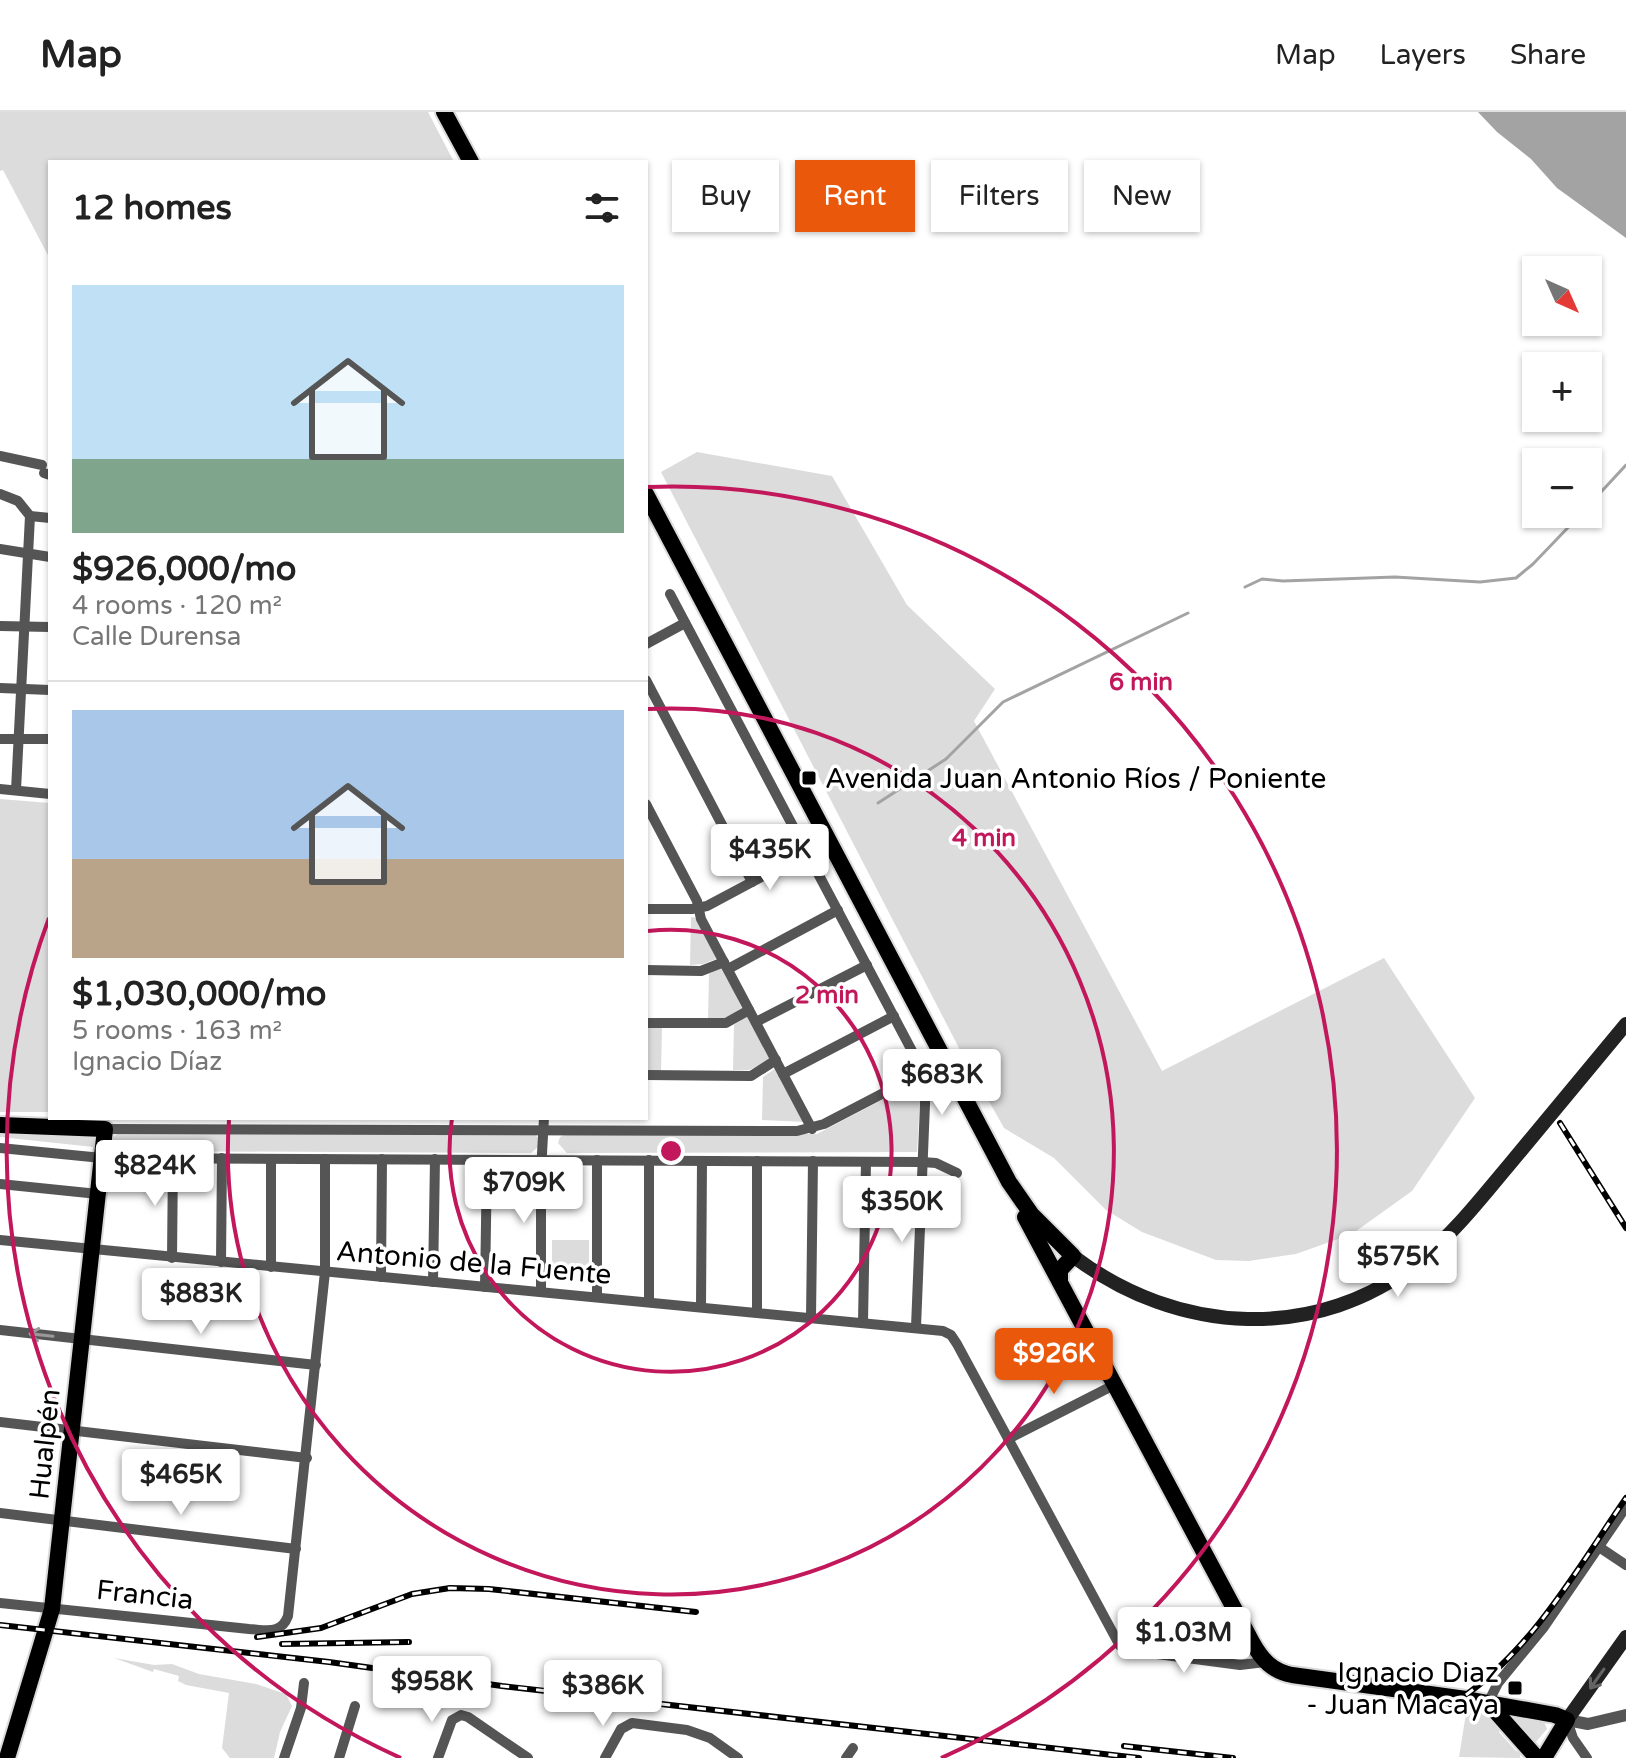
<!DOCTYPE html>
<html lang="en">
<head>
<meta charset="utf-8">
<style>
	:root { --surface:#fff; --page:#f6f6f6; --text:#222; --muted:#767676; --line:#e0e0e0; --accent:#ea580c }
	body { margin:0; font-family:"Varela Round",sans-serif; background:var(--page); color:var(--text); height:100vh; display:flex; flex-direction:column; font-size:30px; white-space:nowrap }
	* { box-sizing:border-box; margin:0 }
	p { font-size:26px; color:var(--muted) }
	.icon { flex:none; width:44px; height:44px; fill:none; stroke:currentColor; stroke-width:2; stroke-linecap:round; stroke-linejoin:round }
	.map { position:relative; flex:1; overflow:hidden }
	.drawer { position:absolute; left:48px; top:48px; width:600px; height:960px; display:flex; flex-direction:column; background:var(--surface); border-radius:0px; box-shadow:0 2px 6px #0004 }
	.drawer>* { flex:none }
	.guide { position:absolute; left:672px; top:48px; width:760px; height:72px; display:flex; gap:16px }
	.needle { width:52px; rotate:135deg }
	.tools { position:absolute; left:1522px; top:144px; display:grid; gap:16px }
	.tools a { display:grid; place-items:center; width:80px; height:80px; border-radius:0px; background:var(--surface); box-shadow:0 2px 6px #0004; font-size:40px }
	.price { position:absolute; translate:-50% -68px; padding:0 18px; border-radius:8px; background:#fff; color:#222; font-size:26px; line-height:52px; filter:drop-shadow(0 2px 4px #0008) }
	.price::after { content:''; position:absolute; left:50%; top:48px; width:24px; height:18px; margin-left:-12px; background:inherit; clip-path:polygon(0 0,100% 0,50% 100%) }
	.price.selected { background:var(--accent); color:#fff }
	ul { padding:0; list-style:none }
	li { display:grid; align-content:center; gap:16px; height:424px; padding:0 24px }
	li+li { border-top:2px solid var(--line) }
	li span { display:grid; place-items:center; height:248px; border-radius:0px; color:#555 }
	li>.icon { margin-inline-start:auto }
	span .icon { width:144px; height:144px; fill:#fffc; stroke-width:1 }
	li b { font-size:34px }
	h2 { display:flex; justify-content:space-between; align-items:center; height:96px; padding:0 24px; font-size:34px }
	.pill { padding:0 28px; border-radius:0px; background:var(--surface); box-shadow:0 2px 6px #0004; font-size:28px; line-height:72px }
	.pill.selected { background:var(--accent); color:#fff }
	header { display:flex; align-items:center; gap:48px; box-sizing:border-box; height:112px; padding:0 40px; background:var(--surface); border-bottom:2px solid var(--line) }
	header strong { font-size:38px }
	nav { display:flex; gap:44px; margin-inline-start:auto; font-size:28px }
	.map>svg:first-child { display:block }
	.green { fill:#dcdcdc }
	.water { fill:#a3a3a3 }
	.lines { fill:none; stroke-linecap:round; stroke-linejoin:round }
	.stream { stroke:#a3a3a3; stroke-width:3 }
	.primary-casing { stroke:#dbdbdb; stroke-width:20 }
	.minor { stroke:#555; stroke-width:10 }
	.tertiary { stroke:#555; stroke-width:12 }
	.secondary { stroke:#222; stroke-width:14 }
	.primary { stroke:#000; stroke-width:16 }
	.rail-casing { stroke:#000; stroke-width:6 }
	.rail { stroke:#fff; stroke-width:3; stroke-dasharray:9; stroke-linecap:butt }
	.oneway { stroke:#999 }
	.oneway2 { stroke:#646464 }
	.ring { fill:none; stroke:#c2185b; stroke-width:4 }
	.poi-dot { fill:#000; stroke:#fff; stroke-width:3 }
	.labels { text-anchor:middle; stroke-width:7; stroke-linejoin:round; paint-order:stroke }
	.poi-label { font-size:28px; fill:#000; stroke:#fff; text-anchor:start }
	.street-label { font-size:28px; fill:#000; stroke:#fff }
	.centre { fill:#c2185b; stroke:#fff; stroke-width:4 }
	.ring-label { font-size:24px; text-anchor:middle; font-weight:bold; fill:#c2185b; stroke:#fff; stroke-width:7; stroke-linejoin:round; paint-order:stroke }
</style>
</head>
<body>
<header>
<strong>Map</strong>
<nav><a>Map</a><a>Layers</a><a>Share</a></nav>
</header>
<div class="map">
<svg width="1626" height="1646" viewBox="0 0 1626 1646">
	<rect width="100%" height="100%" fill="#fff"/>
	<g class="green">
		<path d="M0 0H428L454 50H50V147L3 58 0 59Z"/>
		<path d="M697 340 832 364 907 493 995 577 974 609 1162 959 1384 846 1475 986 1412 1079 1352 1122 1296 1142 1249 1149 1216 1148 1142 1120 1106 1098 1054 1046 1004 1016 959 936 661 360Z"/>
		<path d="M0 687 50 691V1000H0Z"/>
		<path d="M691 805 698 806 716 847 703 852 690 853Z"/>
		<path d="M722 854 742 897 726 906 708 907 709 862Z"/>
		<path d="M747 904 770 948 749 958H733L734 913Z"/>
		<path d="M646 915H662L661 961 646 960Z"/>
		<path d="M776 956 805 1010 762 1008 763 965Z"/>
		<path d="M918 969 921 971 917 1040 567 1041 558 1031 560 1025 569 1021 817 1022Z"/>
		<path d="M0 1018 93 1024 103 1036 0 1025Z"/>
		<path d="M117 1021 535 1022 538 1026V1035L531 1041 130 1039 119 1038 112 1034V1028Z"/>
		<rect x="552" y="1128" width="37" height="29"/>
		<path d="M114 1546 154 1553 172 1552 199 1562 256 1572 286 1582 292 1594 280 1620 274 1646H230L222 1636 229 1581 186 1573 178 1569 179 1564 154 1557 153 1560Z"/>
		<path d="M1467 1595 1485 1599 1500 1614 1499 1620 1516 1639 1521 1640 1520 1646 1459 1645Z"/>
		<path d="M1512 1604 1544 1610 1547 1617 1535 1631 1511 1605Z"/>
	</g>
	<path class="water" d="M1478 0H1626V126L1557 76 1531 47 1497 20Z"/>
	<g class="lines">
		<g class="stream">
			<path d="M1588 394 1626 353"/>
			<path d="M1245 475 1262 467 1283 469 1395 465 1480 470 1516 466 1533 452 1581 402"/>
			<path d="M878 691 946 647 1003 590 1188 501"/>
		</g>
		<defs>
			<g id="primary">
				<path d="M444 0 471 50"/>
				<path d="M646 382 1009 1070 1032 1103 1073 1144 1060 1158V1170"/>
				<path d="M0 1013 105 1017 52 1497 7 1646"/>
				<path d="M1025 1105 1252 1530C1262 1548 1272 1559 1292 1563L1466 1587 1555 1603 1567 1608 1544 1646"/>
				<path d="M1488 1591 1537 1646"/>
			</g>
		</defs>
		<use href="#primary" class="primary-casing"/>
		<g class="minor">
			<path d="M0 344 42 353"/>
			<path d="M44 361 50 363"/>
			<path d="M0 382 18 389 30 404 16 678"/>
			<path d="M30 404 50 406"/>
			<path d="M0 437 50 445"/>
			<path d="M670 482 920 954 925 972V992L916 1215"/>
			<path d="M0 514 50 515"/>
			<path d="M646 532 685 511"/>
			<path d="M646 568 752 770"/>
			<path d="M0 576 50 578"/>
			<path d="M0 627H50"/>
			<path d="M0 677 50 682"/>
			<path d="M646 692 697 789 701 807 812 1017"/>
			<path d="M646 797H692L707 794 829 729"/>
			<path d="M728 857 838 798"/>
			<path d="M646 858 701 859 724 850"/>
			<path d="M756 910 867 853"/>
			<path d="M646 911H726L749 898"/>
			<path d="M783 962 894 904"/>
			<path d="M646 963 751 964 776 948"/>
			<path d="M105 1017 797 1019 824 1012 922 961"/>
			<path d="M0 1036 102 1046 922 1050 936 1051 957 1061"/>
			<path d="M271 1047V1155"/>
			<path d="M597 1048V1185"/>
			<path d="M0 1072 98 1082"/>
			<path d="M0 1128 943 1219 951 1223 957 1232 1120 1534 1127 1538 1240 1553 1265 1550"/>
			<path d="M172 1146 173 1046"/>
			<path d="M221 1150 222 1046"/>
			<path d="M381 1165 382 1047"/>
			<path d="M433 1170 435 1047"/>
			<path d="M485 1175 487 1048"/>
			<path d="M541 1180V1059L544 1006"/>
			<path d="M649 1190V1048"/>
			<path d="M701 1195 702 1049"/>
			<path d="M757 1200V1049"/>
			<path d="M811 1206 813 1049"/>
			<path d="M863 1210 866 1050"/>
			<path d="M0 1218 316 1253"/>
			<path d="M0 1310 307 1346"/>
			<path d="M1008 1327 1116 1272"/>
			<path d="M0 1401 296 1437"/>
			<path d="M1599 1435 1626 1453"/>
			<path d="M0 1491 249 1517C266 1518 281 1523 288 1504L325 1160V1047"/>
			<path d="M1488 1591 1498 1571 1544 1515 1626 1395"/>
			<path d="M1567 1608 1573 1626 1587 1646"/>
			<path d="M284 1646 301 1596 304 1571"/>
			<path d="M339 1646 355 1594"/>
			<path d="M438 1646 452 1608 461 1603 468 1605 528 1646"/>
			<path d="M605 1646 621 1617 632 1611 687 1618 710 1626 738 1646"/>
			<path d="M846 1646 853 1636"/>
		</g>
		<path class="tertiary" d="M1567 1608 1588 1612 1626 1603"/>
		<g class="secondary">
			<path d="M1073 1144C1177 1223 1318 1232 1422 1147 1455 1120 1482 1085 1509 1053 1548 1006 1587 959 1626 912"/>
			<path d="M1567 1608 1626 1525"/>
		</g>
		<use href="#primary" class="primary"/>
		<defs>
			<g id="rail">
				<path d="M1560 1011 1626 1116"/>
				<path d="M0 1513 329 1550 502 1574 1139 1646"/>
				<path d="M257 1525 321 1516 412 1482 450 1476 489 1477 696 1500"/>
				<path d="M282 1532 409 1530"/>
				<path d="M1451 1593C1529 1544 1575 1460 1626 1386"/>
				<path d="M1124 1634 1233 1646"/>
			</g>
		</defs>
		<use href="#rail" class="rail-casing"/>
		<use href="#rail" class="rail"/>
	</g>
	<defs><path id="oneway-shaft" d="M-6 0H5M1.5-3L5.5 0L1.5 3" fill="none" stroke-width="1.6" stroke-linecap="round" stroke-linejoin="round" transform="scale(2)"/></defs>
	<use class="oneway" href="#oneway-shaft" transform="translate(41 1223) rotate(-174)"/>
	<use class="oneway2" href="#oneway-shaft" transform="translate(1597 1567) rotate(125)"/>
	<g class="ring">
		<path d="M648 819A221 221 0 1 1 452 1006"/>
		<path d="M648 597A443 443 0 1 1 229 1008"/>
		<path d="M401 1646A664 664 0 0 1 49 806M648 375A664 664 0 0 1 941 1646"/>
	</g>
	<g class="poi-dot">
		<rect x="801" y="658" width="16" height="16" rx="4"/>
		<rect x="1507" y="1568" width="16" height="16" rx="4"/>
	</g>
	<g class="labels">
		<g class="poi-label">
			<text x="825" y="676">Avenida Juan Antonio Ríos / Poniente</text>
			<text x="1499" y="1570" text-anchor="end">Ignacio Diaz<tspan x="1499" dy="32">- Juan Macaya</tspan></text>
		</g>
		<g class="street-label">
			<text transform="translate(474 1150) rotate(5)" y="10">Antonio de la Fuente</text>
			<text transform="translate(44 1332) rotate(-84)" y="10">Hualpén</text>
			<text transform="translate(145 1482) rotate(6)" y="10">Francia</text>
		</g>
	</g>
	<circle cx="671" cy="1039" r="12" class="centre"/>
	<g class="ring-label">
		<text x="1141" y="578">6 min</text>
		<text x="984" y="734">4 min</text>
		<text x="827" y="891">2 min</text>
	</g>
</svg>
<div class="tools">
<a><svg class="needle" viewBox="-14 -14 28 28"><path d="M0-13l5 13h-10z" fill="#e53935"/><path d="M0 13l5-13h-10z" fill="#767676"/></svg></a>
<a>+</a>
<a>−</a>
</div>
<b class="price" style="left:770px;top:780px">$435K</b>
<b class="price" style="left:942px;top:1005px">$683K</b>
<b class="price" style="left:155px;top:1096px">$824K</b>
<b class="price" style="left:524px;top:1113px">$709K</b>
<b class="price" style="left:902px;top:1132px">$350K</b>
<b class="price" style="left:1398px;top:1187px">$575K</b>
<b class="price" style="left:201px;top:1224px">$883K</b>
<b class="price selected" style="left:1054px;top:1284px">$926K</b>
<b class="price" style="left:181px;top:1405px">$465K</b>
<b class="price" style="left:1184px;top:1563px">$1.03M</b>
<b class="price" style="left:432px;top:1612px">$958K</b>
<b class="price" style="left:603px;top:1616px">$386K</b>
<div class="guide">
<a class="pill">Buy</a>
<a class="pill selected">Rent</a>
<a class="pill">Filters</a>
<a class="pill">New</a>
</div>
<section class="drawer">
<h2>12 homes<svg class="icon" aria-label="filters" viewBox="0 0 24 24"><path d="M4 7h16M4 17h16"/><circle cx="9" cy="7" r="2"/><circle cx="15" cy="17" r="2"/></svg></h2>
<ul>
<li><span style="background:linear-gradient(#bfe0f5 70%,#7fa58c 0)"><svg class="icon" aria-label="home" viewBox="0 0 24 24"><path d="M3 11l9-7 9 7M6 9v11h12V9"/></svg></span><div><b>$926,000/mo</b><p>4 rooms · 120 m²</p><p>Calle Durensa</p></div></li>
<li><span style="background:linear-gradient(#a9c7e8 60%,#b9a48a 0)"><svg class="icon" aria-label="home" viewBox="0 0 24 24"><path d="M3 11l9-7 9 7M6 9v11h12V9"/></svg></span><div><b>$1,030,000/mo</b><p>5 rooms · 163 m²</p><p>Ignacio Díaz</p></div></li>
</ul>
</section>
</div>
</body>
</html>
